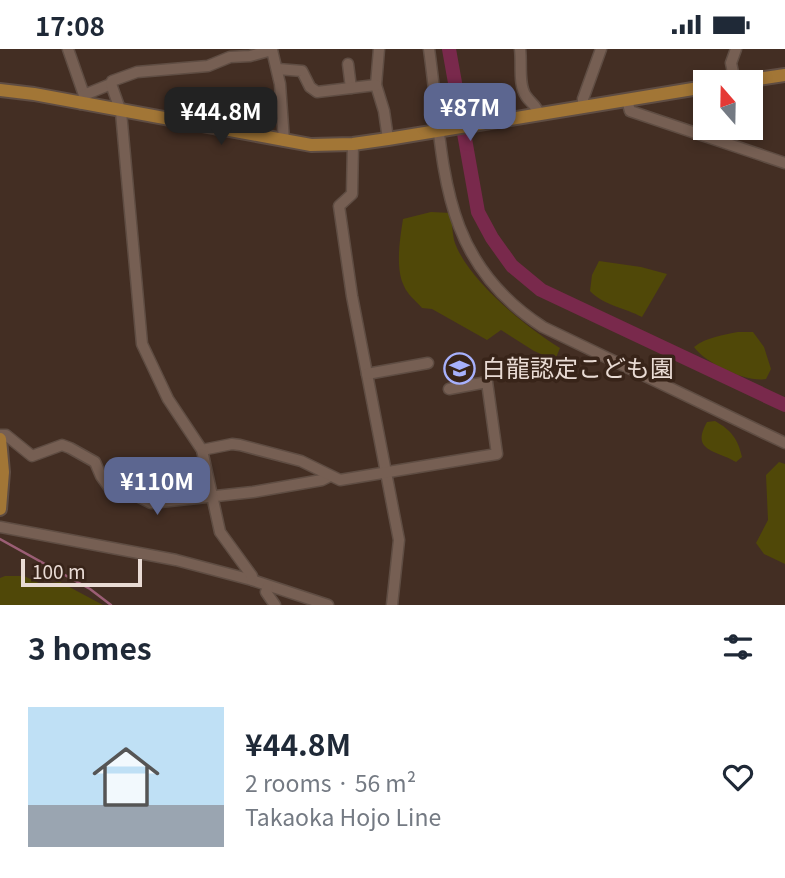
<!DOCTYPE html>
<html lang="en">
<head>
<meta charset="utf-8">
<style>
	:root { --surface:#fff; --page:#f2f2f3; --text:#1f2937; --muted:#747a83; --accent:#5c6690 }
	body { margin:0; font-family:Georgia,"Noto Sans JP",serif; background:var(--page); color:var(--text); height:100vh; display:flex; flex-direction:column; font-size:26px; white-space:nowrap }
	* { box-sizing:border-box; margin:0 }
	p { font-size:23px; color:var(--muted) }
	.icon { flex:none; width:38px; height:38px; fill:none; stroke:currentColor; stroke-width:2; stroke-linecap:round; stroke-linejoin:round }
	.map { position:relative; height:556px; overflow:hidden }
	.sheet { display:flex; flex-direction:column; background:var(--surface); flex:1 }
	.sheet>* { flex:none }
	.needle { width:46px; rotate:340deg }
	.controls { position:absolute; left:693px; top:21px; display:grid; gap:14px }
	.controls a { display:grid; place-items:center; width:70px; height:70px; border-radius:0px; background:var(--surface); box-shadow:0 4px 10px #0003; font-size:35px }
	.scale { position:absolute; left:21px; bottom:18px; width:121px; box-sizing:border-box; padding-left:7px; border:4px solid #e9dbd4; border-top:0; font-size:19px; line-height:24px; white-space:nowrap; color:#e9dbd4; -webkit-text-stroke:5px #382419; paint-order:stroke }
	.price { position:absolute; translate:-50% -60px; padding:0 16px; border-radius:14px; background:var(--accent); color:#fff; font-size:23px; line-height:46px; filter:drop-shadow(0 2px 4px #0008) }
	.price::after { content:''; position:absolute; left:50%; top:42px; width:21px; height:16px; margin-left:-10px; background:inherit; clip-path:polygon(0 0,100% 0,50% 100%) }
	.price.current { background:#222; color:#fff }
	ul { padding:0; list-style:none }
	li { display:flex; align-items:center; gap:21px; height:175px; padding:0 28px }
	li span { display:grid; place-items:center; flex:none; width:196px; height:140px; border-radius:0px; color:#555 }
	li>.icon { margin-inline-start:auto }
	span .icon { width:84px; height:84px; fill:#fffc; stroke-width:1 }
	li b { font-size:30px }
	h2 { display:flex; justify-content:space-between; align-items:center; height:84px; padding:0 28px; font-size:30px }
	.status { display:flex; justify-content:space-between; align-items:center; height:49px; padding:0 35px; background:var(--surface); direction:ltr }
	.status svg { height:19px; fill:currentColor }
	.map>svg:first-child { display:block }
	.green { fill:#504808 }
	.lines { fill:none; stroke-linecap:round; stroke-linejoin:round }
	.stream { stroke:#9b5e75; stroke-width:2.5 }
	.river { stroke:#79294c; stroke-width:14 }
	.minor-casing { stroke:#5f4d43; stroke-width:13 }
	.major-casing { stroke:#5f4d43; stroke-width:16 }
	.minor { stroke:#765f53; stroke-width:10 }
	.major { stroke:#a27636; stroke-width:12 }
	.labels { text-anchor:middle; stroke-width:7; stroke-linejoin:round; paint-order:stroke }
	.poi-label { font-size:24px; fill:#e9dbd4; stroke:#382419; text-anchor:start }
</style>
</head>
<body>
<div class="status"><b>17:08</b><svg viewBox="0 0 49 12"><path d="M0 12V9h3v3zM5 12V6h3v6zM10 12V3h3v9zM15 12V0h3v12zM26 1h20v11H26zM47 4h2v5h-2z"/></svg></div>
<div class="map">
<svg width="785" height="556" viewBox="0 0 785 556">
	<rect width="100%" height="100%" fill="#432e23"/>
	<g class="green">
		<path d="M431 163 451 164C452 172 452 182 454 191 466 230 526 278 560 299L555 311 534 302 501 281 487 291 432 260 422 259C416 252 407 245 404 237 395 219 400 190 403 170Z"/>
		<path d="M599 212 641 218 667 225 642 268C625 259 603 256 590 242L592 226Z"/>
		<path d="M738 283H753L764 298 771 320 766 330C747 334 705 314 694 298 707 288 723 286 738 283Z"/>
		<path d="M715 372C731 381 738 390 742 408L736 413C717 401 690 403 707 373Z"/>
		<path d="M779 413 785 415V515L764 505 756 494 768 471 766 426Z"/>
		<path d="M5 527H24L41 535 60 533 103 556H0V529Z"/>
	</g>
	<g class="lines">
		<path class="stream" d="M0 490 90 540 111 556"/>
		<path class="river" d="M449 0 478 163 492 189 512 217 541 241 785 356"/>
		<defs>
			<g id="minor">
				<path d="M68 0 84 46 81 55"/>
				<path d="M379 0 376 36 384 62 388 90"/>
				<path d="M429 0C445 112 436 209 543 278L785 394"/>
				<path d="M520 0C522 14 518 36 526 47 531 55 537 56 539 66"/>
				<path d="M348 15 351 39"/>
				<path d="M278 20 302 22 310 38 317 43 376 36"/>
				<path d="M735 33 731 14 736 0"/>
				<path d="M84 46 111 35"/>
				<path d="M627 51 630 62 785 114"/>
				<path d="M583 59V50L601 0"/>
				<path d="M353 95 352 145 339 157 352 247 399 491 392 556"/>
				<path d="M367 325 428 314"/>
				<path d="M0 386H6L32 407 62 396 70 399 95 413 101 427 113 444 135 446 151 454 253 443 322 431 330 427"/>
				<path d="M202 401 232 395 240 396 301 412 340 431 497 405 487 333 449 340"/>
				<path d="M0 478 176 511 252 531 328 556"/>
				<path d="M252 531V527L220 483 202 401 168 350 142 295 121 63 111 35 112 32 137 23 208 17 230 8 250 7 272 1 280 35 284 92"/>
				<path d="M268 537 266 543 275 556"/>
			</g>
			<g id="major">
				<path d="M738 33 785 26"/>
				<path d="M0 41 34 45 311 96 353 95 388 90 705 38"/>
				<path d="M0 390 3 423 0 460"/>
			</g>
		</defs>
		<use href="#minor" class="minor-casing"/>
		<use href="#major" class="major-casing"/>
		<use href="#minor" class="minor"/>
		<use href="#major" class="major"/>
	</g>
	<defs>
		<symbol id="school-ring" viewBox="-11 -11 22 22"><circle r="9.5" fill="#382419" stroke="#a7b1fc" stroke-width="1.5"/><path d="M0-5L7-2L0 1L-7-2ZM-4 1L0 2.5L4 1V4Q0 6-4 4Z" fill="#a7b1fc"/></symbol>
	</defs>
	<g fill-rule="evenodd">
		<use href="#school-ring" x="442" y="302" width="35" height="35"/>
	</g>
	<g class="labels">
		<g class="poi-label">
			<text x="482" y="328">白龍認定こども園</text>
		</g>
	</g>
</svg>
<div class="controls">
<a><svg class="needle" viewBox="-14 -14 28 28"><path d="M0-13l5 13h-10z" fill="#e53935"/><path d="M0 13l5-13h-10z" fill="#747a83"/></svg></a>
</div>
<div class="scale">100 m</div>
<b class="price" style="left:470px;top:94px">¥87M</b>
<b class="price current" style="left:221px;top:98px">¥44.8M</b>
<b class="price" style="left:157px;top:468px">¥110M</b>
</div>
<section class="sheet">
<h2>3 homes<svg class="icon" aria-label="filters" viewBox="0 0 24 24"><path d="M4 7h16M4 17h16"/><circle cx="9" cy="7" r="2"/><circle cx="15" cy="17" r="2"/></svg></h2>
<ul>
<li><span style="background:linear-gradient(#bfe0f5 70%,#9aa5b1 0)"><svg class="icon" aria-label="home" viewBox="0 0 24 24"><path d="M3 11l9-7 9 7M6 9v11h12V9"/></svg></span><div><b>¥44.8M</b><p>2 rooms · 56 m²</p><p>Takaoka Hojo Line</p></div><svg class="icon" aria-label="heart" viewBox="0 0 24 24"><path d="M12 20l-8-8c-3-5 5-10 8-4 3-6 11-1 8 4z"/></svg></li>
</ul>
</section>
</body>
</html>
